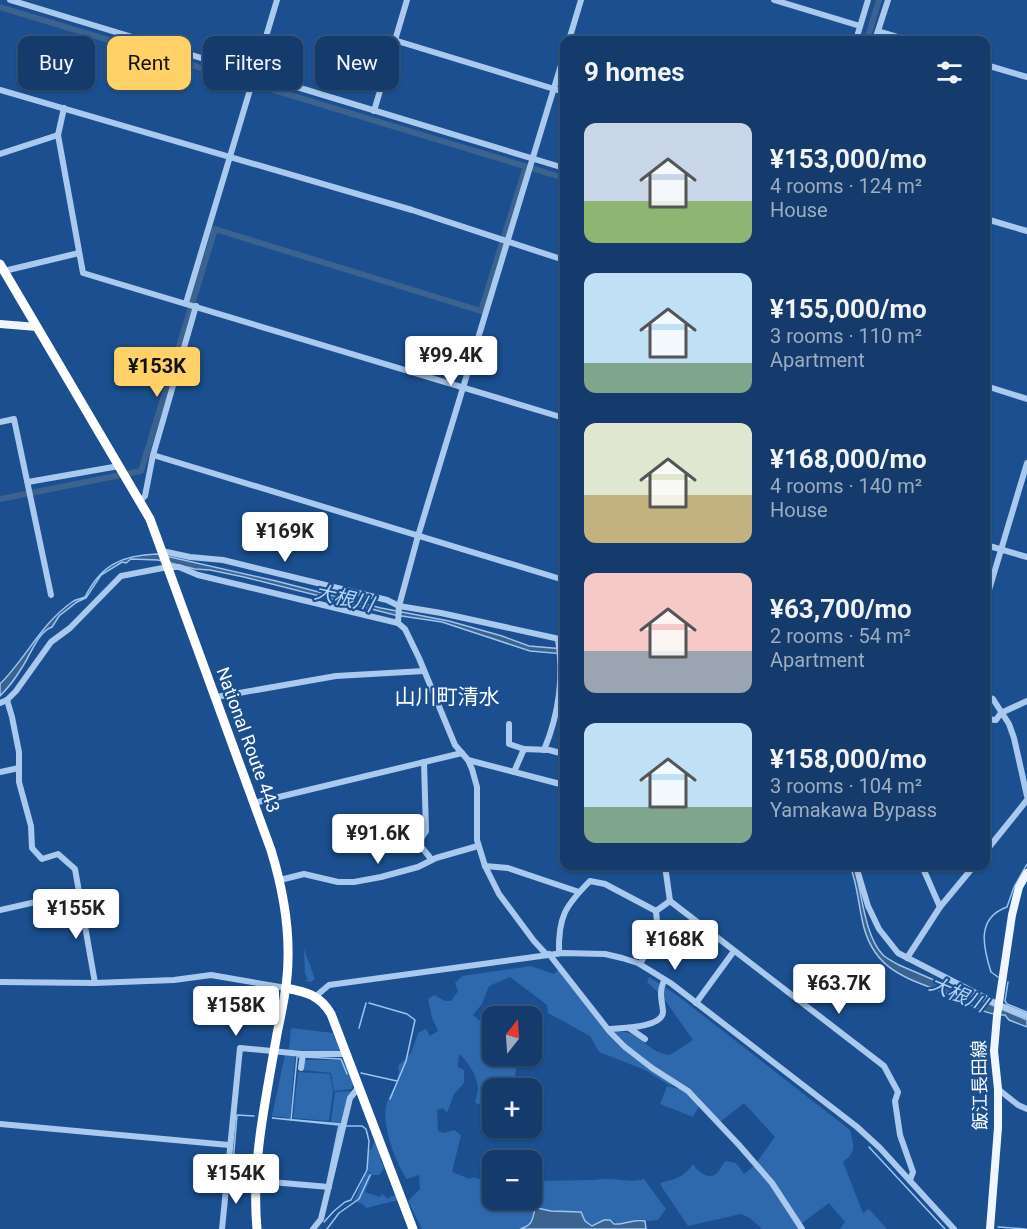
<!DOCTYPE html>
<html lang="en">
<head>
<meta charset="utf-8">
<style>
	:root { --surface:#143b6b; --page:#1d4271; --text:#f1f3f6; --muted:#9dadc1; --line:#33557e; --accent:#ffd166 }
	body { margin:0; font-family:Roboto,"Noto Sans JP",sans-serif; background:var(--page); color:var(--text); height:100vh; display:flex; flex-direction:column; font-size:22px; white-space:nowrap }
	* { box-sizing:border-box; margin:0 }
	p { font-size:20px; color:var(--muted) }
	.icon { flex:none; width:33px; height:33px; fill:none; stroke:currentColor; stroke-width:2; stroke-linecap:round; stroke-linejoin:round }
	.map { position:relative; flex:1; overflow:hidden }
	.sheet { position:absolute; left:560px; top:36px; width:430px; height:834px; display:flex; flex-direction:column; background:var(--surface); border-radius:12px; box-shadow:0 2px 4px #0004,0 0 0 2px var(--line) }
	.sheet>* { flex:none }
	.guide { position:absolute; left:18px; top:36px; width:452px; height:54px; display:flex; gap:12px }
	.needle { width:39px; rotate:17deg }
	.buttons { position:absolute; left:482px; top:1006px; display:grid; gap:12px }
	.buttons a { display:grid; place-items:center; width:60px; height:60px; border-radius:12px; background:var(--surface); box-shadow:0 2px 4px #0004,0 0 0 2px var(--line); font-size:30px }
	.price { position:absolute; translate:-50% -51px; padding:0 14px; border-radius:6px; background:#fff; color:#222; font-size:20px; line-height:39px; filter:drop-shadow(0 2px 3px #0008) }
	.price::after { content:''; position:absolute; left:50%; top:36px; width:18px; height:14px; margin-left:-9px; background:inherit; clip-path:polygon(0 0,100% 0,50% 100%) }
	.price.on { background:var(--accent); color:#111 }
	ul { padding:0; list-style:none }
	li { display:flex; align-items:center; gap:18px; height:150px; padding:0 24px }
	li span { display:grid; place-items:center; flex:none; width:168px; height:120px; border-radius:12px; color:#555 }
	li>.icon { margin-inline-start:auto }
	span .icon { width:72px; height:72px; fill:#fffc; stroke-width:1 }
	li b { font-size:26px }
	h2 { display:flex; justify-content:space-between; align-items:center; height:72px; padding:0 24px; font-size:26px }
	.tag { padding:0 21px; border-radius:12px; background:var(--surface); box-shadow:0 2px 4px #0004,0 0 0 2px var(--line); font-size:21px; line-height:54px }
	.tag.on { background:var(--accent); color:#111 }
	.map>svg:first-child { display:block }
	.green { fill:#2e69ad }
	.water { fill:#3c6290; stroke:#9cc4f0; stroke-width:1.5 }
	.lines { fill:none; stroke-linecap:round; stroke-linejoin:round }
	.stream { stroke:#9cc4f0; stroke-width:1.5 }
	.canal { stroke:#3c6290; stroke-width:6 }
	.minor { stroke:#a9c9ee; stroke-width:6 }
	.major { stroke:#f0f6ff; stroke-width:8 }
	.highway { stroke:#fff; stroke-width:9 }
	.labels { text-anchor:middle; stroke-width:4.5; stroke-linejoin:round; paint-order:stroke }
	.street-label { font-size:18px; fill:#fff; stroke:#1b4f8f }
	.water-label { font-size:20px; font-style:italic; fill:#b5d3f5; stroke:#1b4f8f }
	.quarter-label { font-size:21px; fill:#fff; stroke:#1b4f8f }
</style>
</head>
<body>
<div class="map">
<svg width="1027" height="1229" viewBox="0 0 1027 1229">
	<rect width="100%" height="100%" fill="#1b4f8f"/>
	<g class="green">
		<path d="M304 949 315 979 311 982 305 981 308 979 305 974Z"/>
		<path d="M531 966 554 974 558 970 608 1032 682 1088 669 1085 645 1070 599 1052 590 1036 548 1013 547 1005 510 977 489 986 482 1004 473 1015 492 1030V1056H513C519 1067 515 1077 510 1089H492V1101L478 1104 475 1103C476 1098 478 1092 478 1088 478 1077 467 1060 459 1054L458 1067 464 1070V1083L454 1094 447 1113 443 1108 437 1110 438 1131 443 1133 454 1130 461 1135 452 1172 470 1179 472 1177 480 1179 483 1176 492 1179V1200H531V1181L595 1180C611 1176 628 1184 644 1179L666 1209 658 1220 649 1221 640 1219 618 1224 610 1219 591 1225 585 1221 581 1211H552L537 1208H534C531 1220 532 1225 519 1229H422L408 1201 420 1189 419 1175 407 1179C396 1164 382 1126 386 1107 388 1093 402 1081 398 1066L411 1053 418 1033 426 1029 430 1036 438 1031 432 1018 428 999 434 995 445 1001H451L458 991 455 983 462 976Z"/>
		<path d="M649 977 678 996 850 1130C854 1146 857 1151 843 1162L863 1213 869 1209 887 1229H840L845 1222 829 1203 801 1224 757 1162 775 1137 744 1103 720 1122 687 1087 660 1071 629 1048 626 1043 613 1031C644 1030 644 1052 670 1055L693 1040 662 996 647 982Z"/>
		<path d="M291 1028 333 1033 341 1052 289 1050Z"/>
		<path d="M285 1055 295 1056 290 1118 272 1116Z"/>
		<path d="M303 1060H344L353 1084 352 1089 334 1091 331 1073 302 1070Z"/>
		<path d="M298 1072 330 1074 333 1091 329 1121 293 1118Z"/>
		<path d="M667 1086 683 1090 699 1106 693 1117 660 1104Z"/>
		<path d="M351 1091 342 1123 331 1122 335 1092Z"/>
		<path d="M374 1141 380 1151 379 1155 381 1156 380 1159 384 1168 379 1175H372L365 1192 380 1197 382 1194 388 1199 391 1196H397L398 1200 366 1208 363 1204 354 1201 365 1175 367 1172 371 1174 367 1170 369 1150 372 1148Z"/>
		<path d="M725 1161 736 1163 744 1174 754 1166 775 1190 800 1229H762L750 1218 741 1214 688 1226 663 1189 660 1183C676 1179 684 1177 693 1164 697 1171 708 1180 716 1174 719 1172 723 1164 725 1161Z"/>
	</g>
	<g class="water">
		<path d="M157 554 276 581 381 608 449 621 502 636 529 646 564 649V654L530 651 442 622 395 615 244 577 210 570 195 569 158 560 131 559 126 563 122 562 101 575 86 598 77 602 59 616 52 627C37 632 30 657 21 669 15 679 8 688 0 696V684C26 658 41 624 72 602 76 599 81 599 85 597 101 565 122 555 157 554Z"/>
		<path d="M850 866H854C862 892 864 935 883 955 887 959 894 962 899 965L1027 1020V1027L1009 1020 1005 1015C985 1016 968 1002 950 995 908 978 872 972 862 919 858 901 857 883 850 866Z"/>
		<path d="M272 1118 341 1124 327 1183 339 1125Z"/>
		<path d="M537 1208 551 1211 581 1212 585 1221 592 1226 604 1220H610L614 1224C625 1225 634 1218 645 1221L646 1229H520C533 1225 532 1220 535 1209Z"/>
	</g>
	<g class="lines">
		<g class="stream">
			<path d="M998 977 991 972C983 947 976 918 1007 907L1014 887 1027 864"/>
			<path d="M1008 982 1005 1001 1007 1004 1027 1012"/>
			<path d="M369 1003 407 1014 415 1020 406 1061 390 1099"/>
			<path d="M359 1028 366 1003"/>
			<path d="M304 1057 341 1059 347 1074"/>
			<path d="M361 1073 397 1081"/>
			<path d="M291 1120 297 1057H299"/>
			<path d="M869 1147 945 1229"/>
			<path d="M232 1175 237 1115 254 1116"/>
			<path d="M324 1222 334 1211 345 1202 351 1200 367 1170 369 1141 366 1129 362 1126H346"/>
			<path d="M998 1227 1026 1229"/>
			<path d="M327 1229 339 1213 359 1199 370 1175"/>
		</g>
		<g class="canal">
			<path d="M0 7 564 178"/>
			<path d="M867 40 879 0"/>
			<path d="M0 499 141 471 215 229 481 311 526 166"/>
		</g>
		<g class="minor">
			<path d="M10 0 564 168"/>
			<path d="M774 0 860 26"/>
			<path d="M878 31 908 40"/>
			<path d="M394 40 564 92"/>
			<path d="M569 40 581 0"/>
			<path d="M856 40 868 0"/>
			<path d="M875 40 888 0"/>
			<path d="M986 65 1027 77"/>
			<path d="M0 90 412 210 564 260"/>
			<path d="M64 108 58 135 83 273 564 418"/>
			<path d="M374 111 407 0"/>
			<path d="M0 154 58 135"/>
			<path d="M986 219 1027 231"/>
			<path d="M4 271 79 253"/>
			<path d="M186 303 277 0"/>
			<path d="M986 386 1027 399"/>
			<path d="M0 422 14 419 51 595"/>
			<path d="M153 455 564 580"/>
			<path d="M28 482 119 466"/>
			<path d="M140 501 145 496 153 455 196 306"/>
			<path d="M986 545 1027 557"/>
			<path d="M162 551 190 557 223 560 387 600 399 606 441 613 564 640"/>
			<path d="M986 600 1027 463"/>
			<path d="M398 623 399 606 418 536 564 55"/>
			<path d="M986 696 993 699 1009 724 1014 738 1027 796"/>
			<path d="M216 697 336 676 424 671"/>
			<path d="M7 700 12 717 19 752V782L31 826 32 848 42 859 58 854 75 869 95 983"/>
			<path d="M0 703 7 700 16 691 51 642 70 628 121 576 168 567H179L198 575 398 623 405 629 419 658 455 745 468 760 472 769 477 787V840L485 866 499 894 534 941 546 954"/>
			<path d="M986 719 996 720 1001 713 1027 701"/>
			<path d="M509 724V744L524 749"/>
			<path d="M544 750C559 714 564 677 558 639"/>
			<path d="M468 760 564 785"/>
			<path d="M424 762 426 831 418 843 432 860"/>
			<path d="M0 772 19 768"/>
			<path d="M514 772 524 749 549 750 564 754"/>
			<path d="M258 802 462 753"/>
			<path d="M986 851 1027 800"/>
			<path d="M485 866 508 868 579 892"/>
			<path d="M665 866 670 901 884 1066 898 1092 895 1101 900 1135 913 1172 910 1180"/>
			<path d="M856 866 868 906 879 929 898 953 999 1005 1027 1016"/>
			<path d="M922 866 940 907"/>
			<path d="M280 880 304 874 338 882H354L381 877 418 867 436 858 478 846"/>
			<path d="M0 910 80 892"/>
			<path d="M559 953C558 917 565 906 590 881L605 884 656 911 670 901"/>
			<path d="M549 954 610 1032 625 1047 652 1068 688 1091 739 1145 772 1183 802 1229"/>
			<path d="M907 958 940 907 974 866"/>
			<path d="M640 964 658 933 656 911"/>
			<path d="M0 982 95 983 174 980 211 975 286 988"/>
			<path d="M316 996 329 985 563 953 605 954 622 958 638 963 672 984 856 1126 880 1148 954 1229"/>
			<path d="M696 1003 734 951"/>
			<path d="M629 1028 645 1039"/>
			<path d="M608 1029C620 1028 664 1028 663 1011 662 1000 659 994 663 983"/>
			<path d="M301 1068 303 1054"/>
			<path d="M998 1089 1018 1105 1027 1109"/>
			<path d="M0 1124 229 1145"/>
			<path d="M226 1178 329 1187"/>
			<path d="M222 1229 240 1048 302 1054H347"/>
			<path d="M313 1229 321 1219 350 1098 359 1087"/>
		</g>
		<g class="major">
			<path d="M0 324 37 327"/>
			<path d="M990 1229 998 1128V1089L994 1051 997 1016 1012 915 1019 887 1027 873"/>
		</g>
		<g class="highway">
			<path d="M0 264 150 519 271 850C282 886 289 920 288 958 288 984 282 1009 277 1034 266 1098 251 1164 257 1229"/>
			<path d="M286 988C306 992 320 995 331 1014L413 1229"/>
		</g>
	</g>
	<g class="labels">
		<g class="street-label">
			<text transform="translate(248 740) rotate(70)" y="6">National Route 443</text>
			<text transform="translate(980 1085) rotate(-91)" y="6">飯江長田線</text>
		</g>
		<g class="water-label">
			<text transform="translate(344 598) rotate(13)" y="7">大根川</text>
			<text transform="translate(958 994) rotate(23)" y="7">大根川</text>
		</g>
		<g class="quarter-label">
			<text x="447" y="704">山川町清水</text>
		</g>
	</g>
</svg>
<div class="buttons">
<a><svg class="needle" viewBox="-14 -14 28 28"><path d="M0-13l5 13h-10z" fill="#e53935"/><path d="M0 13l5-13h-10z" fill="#9dadc1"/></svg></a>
<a>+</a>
<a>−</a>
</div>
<b class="price" style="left:451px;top:387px">¥99.4K</b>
<b class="price on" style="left:157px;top:398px">¥153K</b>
<b class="price" style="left:285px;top:563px">¥169K</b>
<b class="price" style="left:378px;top:865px">¥91.6K</b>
<b class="price" style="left:76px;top:940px">¥155K</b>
<b class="price" style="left:675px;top:971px">¥168K</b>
<b class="price" style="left:839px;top:1015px">¥63.7K</b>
<b class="price" style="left:236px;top:1037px">¥158K</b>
<b class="price" style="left:236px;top:1205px">¥154K</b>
<div class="guide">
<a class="tag">Buy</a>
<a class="tag on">Rent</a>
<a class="tag">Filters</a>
<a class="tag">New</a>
</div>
<section class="sheet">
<h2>9 homes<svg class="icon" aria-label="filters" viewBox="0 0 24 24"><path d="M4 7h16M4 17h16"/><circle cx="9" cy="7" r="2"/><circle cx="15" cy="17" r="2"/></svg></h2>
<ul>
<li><span style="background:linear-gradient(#c9d6e8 65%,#8fb573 0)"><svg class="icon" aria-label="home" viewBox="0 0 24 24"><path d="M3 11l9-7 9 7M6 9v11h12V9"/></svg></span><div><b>¥153,000/mo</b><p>4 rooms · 124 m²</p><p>House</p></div></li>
<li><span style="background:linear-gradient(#bfe0f5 75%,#7fa58c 0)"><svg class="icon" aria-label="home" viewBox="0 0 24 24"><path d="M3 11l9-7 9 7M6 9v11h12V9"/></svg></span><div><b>¥155,000/mo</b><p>3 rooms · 110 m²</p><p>Apartment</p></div></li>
<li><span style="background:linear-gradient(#dfe7d0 60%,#c2b280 0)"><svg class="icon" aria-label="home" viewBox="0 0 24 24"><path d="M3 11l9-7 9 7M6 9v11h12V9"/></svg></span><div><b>¥168,000/mo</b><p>4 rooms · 140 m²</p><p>House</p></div></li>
<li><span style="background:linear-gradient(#f6c9c9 65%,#9aa5b1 0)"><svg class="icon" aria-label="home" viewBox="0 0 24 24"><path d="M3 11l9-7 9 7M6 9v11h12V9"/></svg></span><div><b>¥63,700/mo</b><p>2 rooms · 54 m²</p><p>Apartment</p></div></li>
<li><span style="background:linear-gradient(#bfe0f5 70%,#7fa58c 0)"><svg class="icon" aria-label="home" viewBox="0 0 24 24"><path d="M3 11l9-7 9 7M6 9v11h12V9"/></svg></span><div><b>¥158,000/mo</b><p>3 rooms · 104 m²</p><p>Yamakawa Bypass</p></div></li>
</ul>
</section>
</div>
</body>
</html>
